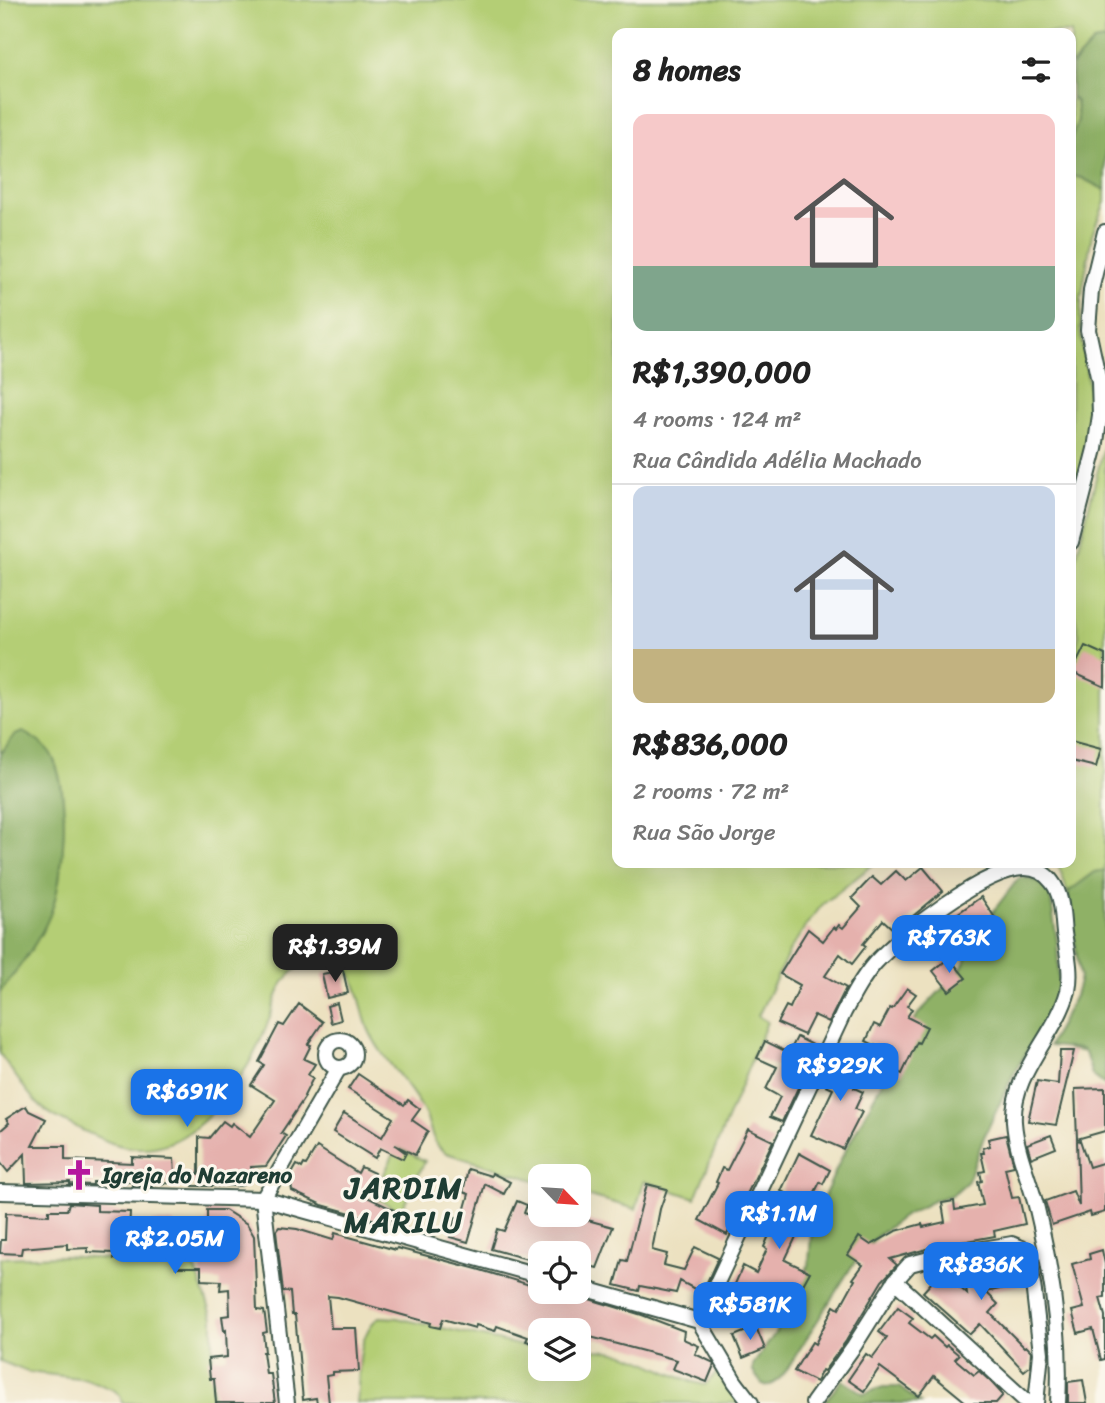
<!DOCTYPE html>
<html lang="en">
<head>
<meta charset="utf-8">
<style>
	:root { --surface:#fff; --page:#f2f2f2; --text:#222; --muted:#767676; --line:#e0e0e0; --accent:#1a73e8 }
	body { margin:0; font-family:Sriracha,sans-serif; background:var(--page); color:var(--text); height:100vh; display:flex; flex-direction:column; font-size:26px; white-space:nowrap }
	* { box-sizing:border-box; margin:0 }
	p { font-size:23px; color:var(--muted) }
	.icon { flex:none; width:38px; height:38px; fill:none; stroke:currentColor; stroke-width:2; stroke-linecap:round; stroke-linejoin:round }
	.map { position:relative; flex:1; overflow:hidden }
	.details { position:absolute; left:612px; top:28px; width:464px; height:840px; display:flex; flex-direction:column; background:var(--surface); border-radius:14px; box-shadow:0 7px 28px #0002 }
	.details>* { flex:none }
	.needle { width:46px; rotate:115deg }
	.tools { position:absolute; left:528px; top:1164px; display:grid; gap:14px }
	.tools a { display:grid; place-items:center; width:63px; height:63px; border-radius:14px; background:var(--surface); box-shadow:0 7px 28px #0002; font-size:35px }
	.price { position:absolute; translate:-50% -60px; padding:0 16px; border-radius:14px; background:var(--accent); color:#fff; font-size:23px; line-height:46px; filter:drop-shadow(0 2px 4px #0008) }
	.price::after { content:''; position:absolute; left:50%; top:42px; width:21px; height:16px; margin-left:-10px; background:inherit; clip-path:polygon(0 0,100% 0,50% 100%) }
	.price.selected { background:#222; color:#fff }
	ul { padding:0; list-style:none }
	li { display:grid; align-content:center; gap:14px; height:371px; padding:0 21px }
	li+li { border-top:2px solid var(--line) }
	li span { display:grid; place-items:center; height:217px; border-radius:14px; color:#555 }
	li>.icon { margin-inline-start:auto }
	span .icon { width:126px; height:126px; fill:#fffc; stroke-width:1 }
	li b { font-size:30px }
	h2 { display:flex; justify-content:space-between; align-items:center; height:84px; padding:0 21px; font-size:30px }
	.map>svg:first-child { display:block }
	.green { fill:#b4ce74; stroke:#6a8654; stroke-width:2 }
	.forest { fill:#8fb166; stroke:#57774d; stroke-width:2 }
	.building { fill:#e5b1ad }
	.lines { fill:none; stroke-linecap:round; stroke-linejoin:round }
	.street-casing { stroke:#3e5649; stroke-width:18 }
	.street { stroke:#fff; stroke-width:14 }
	.labels { text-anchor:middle; stroke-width:6; stroke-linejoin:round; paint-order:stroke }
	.poi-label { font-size:23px; font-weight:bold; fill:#1f3d34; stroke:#fbf7ec; text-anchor:start }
	.district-label { font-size:30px; font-weight:bold; letter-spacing:2px; fill:#1f3d34; stroke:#fbf7ec }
</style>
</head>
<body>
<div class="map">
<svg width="1105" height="1403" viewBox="0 0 1105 1403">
	<rect width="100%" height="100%" fill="#fbf7ec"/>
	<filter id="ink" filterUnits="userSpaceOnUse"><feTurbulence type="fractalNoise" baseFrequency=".0143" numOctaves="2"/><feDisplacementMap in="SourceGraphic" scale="14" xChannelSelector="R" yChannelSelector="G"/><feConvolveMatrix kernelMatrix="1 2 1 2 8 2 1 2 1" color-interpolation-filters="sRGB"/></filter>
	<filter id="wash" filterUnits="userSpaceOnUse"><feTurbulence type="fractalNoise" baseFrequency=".00686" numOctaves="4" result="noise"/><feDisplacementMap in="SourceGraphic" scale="28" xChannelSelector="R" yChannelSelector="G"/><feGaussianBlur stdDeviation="1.57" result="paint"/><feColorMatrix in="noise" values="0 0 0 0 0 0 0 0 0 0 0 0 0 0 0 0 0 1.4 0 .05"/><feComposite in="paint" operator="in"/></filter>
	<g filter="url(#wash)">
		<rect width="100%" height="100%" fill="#ece1c0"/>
		<g class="green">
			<path d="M0 0H1105V202L1092 234 1081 299 1080 330 1090 396 1091 429 1071 517V33H618V863H875L823 904 807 924 790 950 758 1016 767 1022 695 1198 644 1181 636 1209 579 1193V1176H541V1182L446 1153C430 1143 432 1127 424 1112 409 1082 381 1059 368 1028 360 1008 358 967 334 960 315 954 294 967 284 982 276 993 274 1005 270 1017 264 1033 257 1050 248 1065 225 1102 187 1150 139 1148 119 1148 101 1139 84 1131 69 1123 51 1117 38 1104 24 1089 12 1071 0 1054Z"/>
			<path d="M1105 442V1085L1092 1075 1085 1052 1068 1049 1056 1032C1064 1017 1075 1001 1079 984 1084 963 1068 879 1056 863H1071V669L1079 635 1071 600V578Z"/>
			<path d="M397 1147 425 1161 401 1211 373 1197Z"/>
			<path d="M64 1256 187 1265 196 1270 213 1318 212 1403H122L120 1395 114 1390 87 1379 28 1372 0 1361V1258Z"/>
			<path d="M379 1317 397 1318 541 1350V1368H579V1352C631 1342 659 1376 705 1385L721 1368 746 1403H357C360 1376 355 1335 379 1317Z"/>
		</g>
		<g class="forest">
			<path d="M1105 40V190L1082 178 1071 176V139L1078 120 1076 102 1071 96V66L1093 42Z"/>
			<path d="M23 732C32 737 48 746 52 756 71 792 65 877 50 915 38 944 19 967 0 992V754L15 735Z"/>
			<path d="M1105 870V1085L1092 1075 1085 1052 1081 1049 1049 1046 1075 996 1080 978 1068 892 1095 872Z"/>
			<path d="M1024 877 1038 881 1050 894 1057 941 1059 985 1054 1005 1013 1075 984 1137 968 1181 952 1195 935 1200 902 1217 876 1237 852 1266 786 1371C779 1379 775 1387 763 1385L753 1372V1365L787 1316 809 1263 811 1236 822 1201 841 1159 918 1014 961 969 975 942 995 909 1018 879Z"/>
			<path d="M842 1380 864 1394 883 1387H899L920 1403H824Z"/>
		</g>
		<g id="blocks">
			<g class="building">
				<path d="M1085 646 1105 655V687L1072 672Z"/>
				<path d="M1071 741 1101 749 1096 767 1071 761Z"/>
				<path d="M923 867 943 891 895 931 883 920 863 944 866 946 852 964 840 954 825 976 846 988 829 1022 814 1015 804 1035 777 1023 786 1006 790 1008 800 985 780 974 808 929 823 941 834 927 836 929 839 925 843 928 861 907 852 898 872 877 881 885 896 871 906 881Z"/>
				<path d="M981 897 1000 925 984 935 980 929 955 949 937 928Z"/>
				<path d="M949 958 966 978 949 991 933 971Z"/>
				<path d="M343 970 348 993 327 998 322 974Z"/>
				<path d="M907 988 916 994 907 1006 912 1009 907 1017 927 1027 919 1043 917 1042 902 1074 888 1068 894 1055 866 1041 874 1024 880 1027 890 1008 892 1009Z"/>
				<path d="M337 1003 341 1020 331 1023 327 1006Z"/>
				<path d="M299 1004 323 1022 308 1044 311 1045 304 1059 315 1064 308 1075 313 1078 304 1096 305 1097 281 1133 286 1136 266 1166 251 1167 252 1179 241 1186H193V1182L152 1184V1186H132V1182H93V1185L70 1184V1182L26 1183 25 1154 8 1172 0 1162V1131L9 1123 6 1119 26 1106 29 1111 46 1119 32 1146H65V1160L132 1163V1157L174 1159 175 1173 199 1174V1137L209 1138 223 1121 230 1126 232 1123 250 1137 275 1100 251 1085 264 1065 259 1062 279 1024 284 1026Z"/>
				<path d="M797 1037 817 1047 782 1122 770 1117 780 1097 766 1089 777 1067 757 1058 765 1041 789 1053Z"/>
				<path d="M1060 1051H1074L1056 1125 1028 1121 1037 1081 1058 1084Z"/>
				<path d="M834 1055 863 1067 854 1088 863 1092 855 1109 862 1112 843 1149 811 1135 833 1089 826 1086 829 1079 824 1077Z"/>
				<path d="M358 1074 404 1105 408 1100 420 1109 412 1120 428 1131 415 1155 395 1145 406 1153 403 1159 380 1148 375 1158 333 1132 344 1113 382 1137 393 1118 348 1089Z"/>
				<path d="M1105 1088V1131L1077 1139 1075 1089Z"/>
				<path d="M748 1129 773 1141 727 1235 699 1220 718 1183 716 1182 722 1168 727 1170Z"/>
				<path d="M1006 1135 1014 1166 1005 1168 1012 1198 1019 1197 1025 1224 994 1231 995 1236 934 1247 890 1259 897 1265 882 1281 846 1341 824 1371 822 1370 816 1382 794 1371 812 1342 815 1344 834 1306 839 1309 855 1280 853 1279 863 1265 848 1255 859 1237 871 1245 896 1231 922 1224 923 1227 945 1222 942 1203 954 1201 955 1210 983 1205 978 1182 982 1181 980 1172 985 1171 981 1153H984L983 1148 990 1146 988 1139Z"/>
				<path d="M1051 1135 1056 1148 1031 1158 1027 1144Z"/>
				<path d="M1080 1140 1089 1167 1105 1162V1212L1091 1216 1090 1212 1052 1225 1045 1201 1073 1191 1079 1206 1077 1141Z"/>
				<path d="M317 1147 358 1173 361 1167 374 1173 365 1196 396 1211 390 1224 322 1205 292 1191 290 1177 297 1165 302 1168 304 1164 306 1165Z"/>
				<path d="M799 1153 830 1170 823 1184 820 1182 808 1206 810 1207 785 1260 810 1272 789 1310 778 1305 775 1310 766 1306 757 1327 723 1311 743 1266 756 1273 767 1249 764 1247 787 1194 781 1191Z"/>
				<path d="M468 1169 491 1176 492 1173 510 1182 504 1194 485 1184 468 1242 450 1237 456 1217 462 1219 469 1194 463 1192Z"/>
				<path d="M647 1184 667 1189 660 1209 652 1250 667 1254 664 1265 684 1270 695 1247 718 1258 702 1293 680 1281 676 1293 640 1286 639 1291 615 1285 622 1260 627 1261Z"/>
				<path d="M517 1201 527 1205 524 1213 549 1221 550 1217 568 1221 569 1215 613 1227 597 1268 580 1263 583 1253H541V1263L491 1249 497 1229 504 1231Z"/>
				<path d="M69 1203 97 1205V1211L130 1212 129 1232 152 1233 153 1222H174V1231H198L202 1223H207V1210H225L247 1224 254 1236 257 1310 264 1311 265 1317 267 1332 263 1333 265 1352H263L266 1374H271L275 1403H216L214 1379H210L208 1359 227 1357 226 1330 224 1331 222 1316 230 1315 229 1289 220 1290 221 1281 201 1280V1267H176L177 1255 150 1254V1257L130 1256 129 1260 114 1259V1253L88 1252V1248L67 1249V1244L22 1248 21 1254 0 1253 1 1240H5L6 1213 49 1215V1210H67Z"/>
				<path d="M279 1227 297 1229 333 1240 335 1233 396 1250 397 1248 477 1269 540 1288 538 1292H566L642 1315 684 1331 683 1339 699 1346 695 1354 712 1362 714 1365 707 1382 673 1369 677 1360 579 1334V1330H541V1346L526 1341 528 1337 497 1326 495 1331 476 1325 475 1328 443 1319 440 1328 430 1326 431 1323 338 1297 328 1296 331 1328H356L359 1371 332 1372V1375L326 1376 329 1403H317L316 1398 303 1400 295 1315H292L290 1292 283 1291 276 1231Z"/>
				<path d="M1102 1250 1105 1264V1297L1100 1298 1105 1316V1359L1101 1360 1093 1329 1078 1333 1072 1311 1084 1308 1072 1264 1090 1259 1089 1254Z"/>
				<path d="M1018 1259 1023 1284 986 1292 998 1304 990 1313 1024 1347 1026 1346 1031 1351 1030 1366 1024 1371 980 1324 970 1334 923 1292 942 1271 967 1294 962 1262 977 1260 979 1266Z"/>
				<path d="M898 1307 913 1318 909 1323 930 1339 933 1336 945 1347 947 1345 959 1355 955 1359 974 1375 979 1371 991 1382 1003 1395 996 1403H967L934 1376 919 1396 880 1367 864 1391 848 1380 866 1354 872 1358 887 1338 879 1332Z"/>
				<path d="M756 1327 765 1349 743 1358 734 1336Z"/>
				<path d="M1083 1380 1087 1403H1068V1382Z"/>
			</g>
		</g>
	</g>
	<g filter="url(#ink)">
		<use href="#blocks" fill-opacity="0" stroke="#3e5649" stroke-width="2"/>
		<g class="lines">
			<defs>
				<g id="street">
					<path d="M1071 542 1095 449 1100 415 1099 381 1088 330 1091 290 1105 232"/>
					<circle cx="340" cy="1054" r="14"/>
					<path d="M0 1192 263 1199 541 1276"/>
					<path d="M263 1199 287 1403"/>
					<path d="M263 1199 339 1068"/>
					<path d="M895 1281 1028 1403"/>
					<path d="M579 1287 699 1321 735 1382 751 1403"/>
					<path d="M699 1321 844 1012C853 995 862 978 875 963 902 934 985 868 1025 868 1036 868 1046 874 1052 882 1063 896 1062 916 1064 933 1067 952 1072 972 1068 991 1056 1036 1011 1073 1014 1122 1016 1151 1030 1181 1037 1209 1052 1272 1062 1338 1058 1403"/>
					<path d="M813 1403 854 1346 895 1281 910 1264 937 1257 1012 1244 1022 1248 1029 1257 1034 1292 1041 1353 1036 1403"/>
				</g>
			</defs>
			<use href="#street" class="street-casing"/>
			<use href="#street" class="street"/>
		</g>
	</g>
	<defs>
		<symbol id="church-bare" viewBox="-9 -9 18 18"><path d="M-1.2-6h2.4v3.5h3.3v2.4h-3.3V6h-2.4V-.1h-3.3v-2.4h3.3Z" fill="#b5179e" stroke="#fbf7ec" stroke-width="2.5" paint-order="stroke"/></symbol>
	</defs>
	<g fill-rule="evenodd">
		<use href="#church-bare" x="57" y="1153" width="44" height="44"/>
	</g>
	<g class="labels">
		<g class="poi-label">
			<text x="102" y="1183">Igreja do Nazareno</text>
		</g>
		<g class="district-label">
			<text x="404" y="1198">JARDIM<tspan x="404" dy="34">MARILU</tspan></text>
		</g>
	</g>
</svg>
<div class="tools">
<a><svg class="needle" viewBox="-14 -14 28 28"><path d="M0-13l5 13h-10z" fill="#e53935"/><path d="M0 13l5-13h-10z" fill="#767676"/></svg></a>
<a><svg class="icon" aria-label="locate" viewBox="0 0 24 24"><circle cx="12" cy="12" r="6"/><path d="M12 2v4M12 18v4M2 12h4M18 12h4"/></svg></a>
<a><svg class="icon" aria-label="layers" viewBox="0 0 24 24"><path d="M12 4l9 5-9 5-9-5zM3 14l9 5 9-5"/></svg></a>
</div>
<b class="price" style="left:949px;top:975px">R$763K</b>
<b class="price selected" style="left:335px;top:984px">R$1.39M</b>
<b class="price" style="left:840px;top:1103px">R$929K</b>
<b class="price" style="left:187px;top:1129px">R$691K</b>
<b class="price" style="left:779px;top:1251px">R$1.1M</b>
<b class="price" style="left:175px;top:1276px">R$2.05M</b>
<b class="price" style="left:981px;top:1302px">R$836K</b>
<b class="price" style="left:750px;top:1342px">R$581K</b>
<section class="details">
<h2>8 homes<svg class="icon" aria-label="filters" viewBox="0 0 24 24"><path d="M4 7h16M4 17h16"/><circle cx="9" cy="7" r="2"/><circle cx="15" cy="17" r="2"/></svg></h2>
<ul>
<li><span style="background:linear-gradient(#f6c9c9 70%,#7fa58c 0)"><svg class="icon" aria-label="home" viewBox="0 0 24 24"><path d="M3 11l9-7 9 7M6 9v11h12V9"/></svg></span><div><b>R$1,390,000</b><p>4 rooms · 124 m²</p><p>Rua Cândida Adélia Machado</p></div></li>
<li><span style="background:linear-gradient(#c9d6e8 75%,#c2b280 0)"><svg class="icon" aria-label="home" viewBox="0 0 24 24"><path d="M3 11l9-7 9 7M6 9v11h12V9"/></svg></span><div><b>R$836,000</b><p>2 rooms · 72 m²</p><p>Rua São Jorge</p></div></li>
</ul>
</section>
</div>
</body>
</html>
